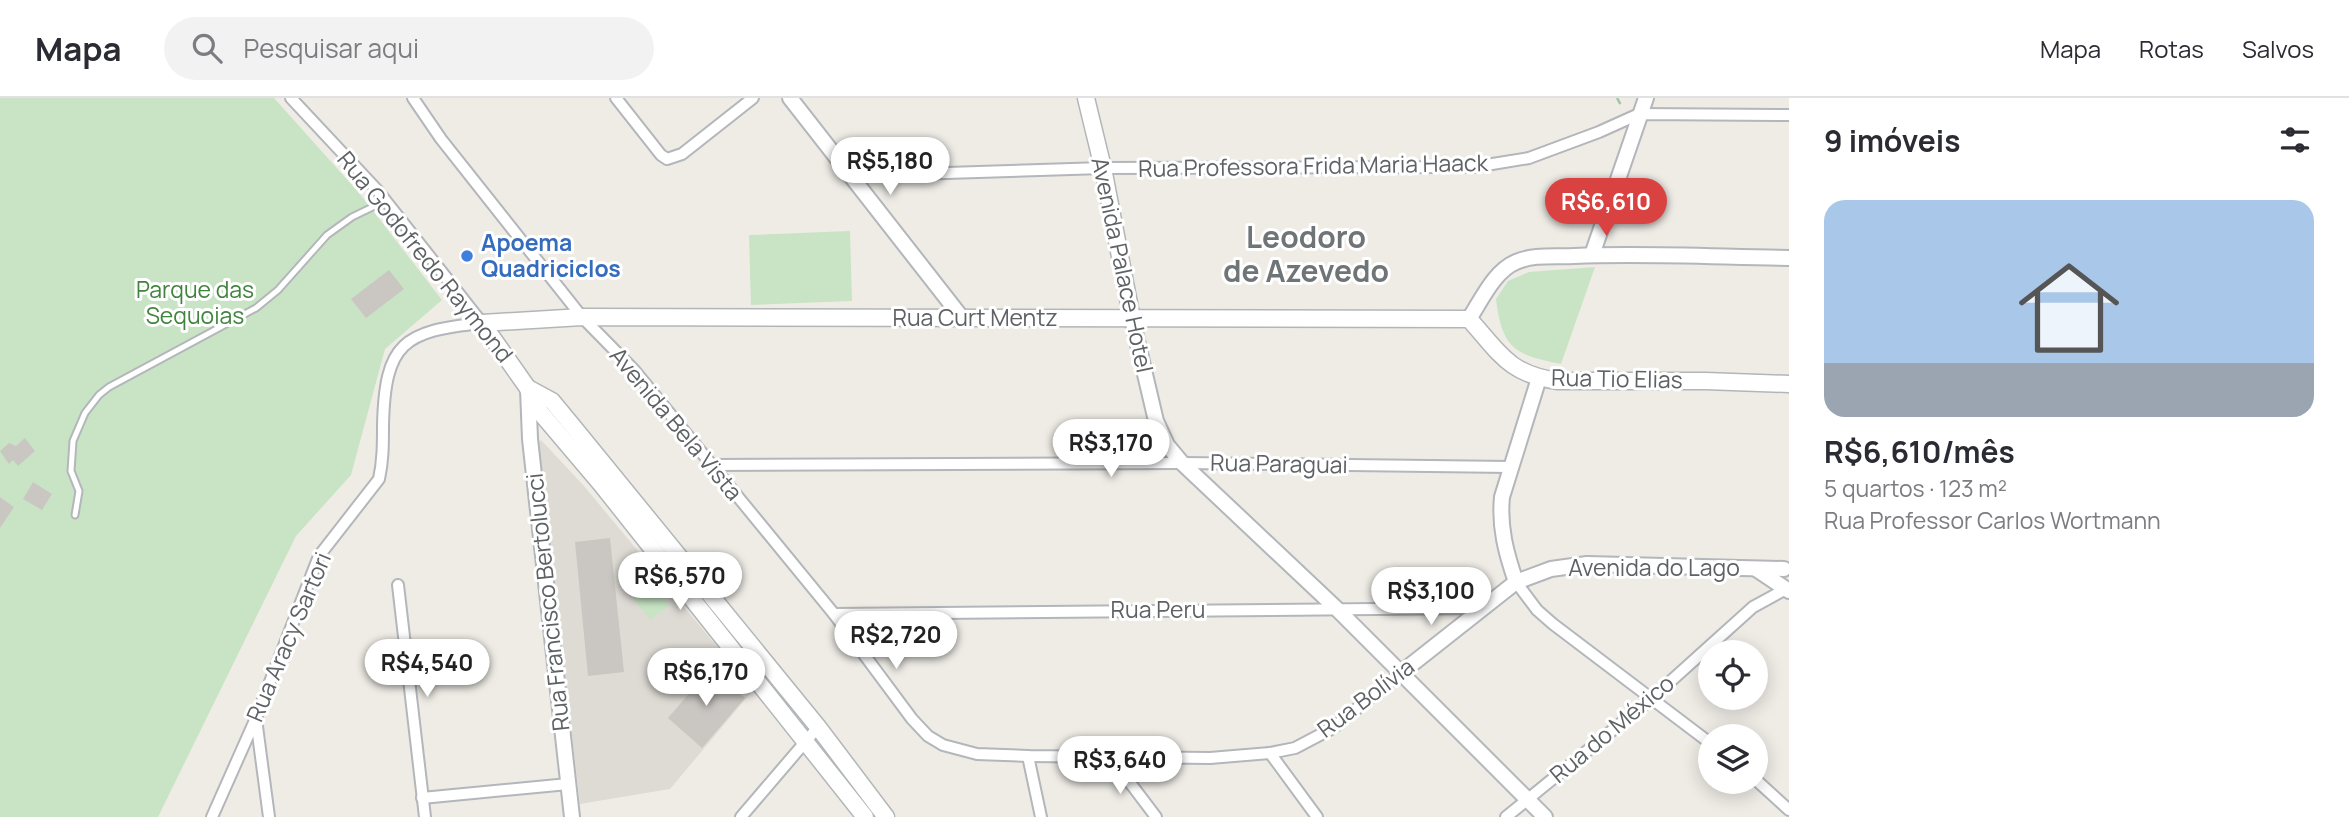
<!DOCTYPE html>
<html lang="pt">
<head>
<meta charset="utf-8">
<style>
	:root { --surface:#fff; --page:#f2f2f3; --text:#2b2b33; --muted:#7c7c81; --line:#e1e1e2; --accent:#da4141 }
	body { margin:0; font-family:Manrope,sans-serif; background:var(--page); color:var(--text); height:100vh; display:flex; flex-direction:column; font-size:26px; white-space:nowrap }
	* { box-sizing:border-box; margin:0 }
	p { font-size:23px; color:var(--muted) }
	.icon { flex:none; width:38px; height:38px; fill:none; stroke:currentColor; stroke-width:2; stroke-linecap:round; stroke-linejoin:round }
	.map { position:relative; flex:1; overflow:hidden }
	.panel { display:flex; flex-direction:column; background:var(--surface); width:560px }
	.panel>* { flex:none }
	.tools { position:absolute; left:1698px; top:542px; display:grid; gap:14px }
	.tools a { display:grid; place-items:center; width:70px; height:70px; border-radius:50%; background:var(--surface); box-shadow:0 4px 18px #0003; font-size:35px }
	.price { position:absolute; translate:-50% -60px; padding:0 16px; border-radius:24px; background:#fff; color:#222; font-size:23px; line-height:46px; filter:drop-shadow(0 2px 4px #0008) }
	.price::after { content:''; position:absolute; left:50%; top:42px; width:21px; height:16px; margin-left:-10px; background:inherit; clip-path:polygon(0 0,100% 0,50% 100%) }
	.price.active { background:var(--accent); color:#fff }
	ul { padding:0; list-style:none }
	li { display:grid; align-content:center; gap:14px; height:371px; padding:0 35px }
	li+li { border-top:2px solid var(--line) }
	li span { display:grid; place-items:center; height:217px; border-radius:21px; color:#555 }
	li>.icon { margin-inline-start:auto }
	span .icon { width:126px; height:126px; fill:#fffc; stroke-width:1 }
	li b { font-size:30px }
	h2 { display:flex; justify-content:space-between; align-items:center; height:84px; padding:0 35px; font-size:30px }
	header { display:flex; align-items:center; gap:42px; box-sizing:border-box; height:98px; padding:0 35px; background:var(--surface); border-bottom:2px solid var(--line) }
	header strong { font-size:33px }
	nav { display:flex; gap:38px; margin-inline-start:auto; font-size:24px }
	.search { width:490px; height:63px; background:var(--page); display:flex; align-items:center; gap:18px; box-sizing:border-box; padding:0 24px; border-radius:38px; color:var(--muted); font-size:26px }
	main { display:flex; flex:1; min-height:0 }
	.map>svg:first-child { display:block }
	.education { fill:#dedbd5 }
	.green { fill:#c8e4c5 }
	.building { fill:#cac7c3 }
	.lines { fill:none; stroke-linecap:round; stroke-linejoin:round }
	.service-casing { stroke:#b3b6ba; stroke-width:9 }
	.minor-casing { stroke:#b3b6ba; stroke-width:14 }
	.tertiary-casing { stroke:#b3b6ba; stroke-width:18 }
	.secondary-casing { stroke:#b2b6b9; stroke-width:19 }
	.path { stroke:#a0c6a8; stroke-width:2.5; stroke-dasharray:7 3.5; stroke-linecap:butt }
	.service { stroke:#fff; stroke-width:5 }
	.minor { stroke:#fff; stroke-width:10 }
	.tertiary { stroke:#fff; stroke-width:14 }
	.secondary { stroke:#fff; stroke-width:16 }
	.shop-dot { fill:#3f7fe0; stroke:#fff; stroke-width:2.5 }
	.labels { text-anchor:middle; stroke-width:6; stroke-linejoin:round; paint-order:stroke }
	.street-label { font-size:23px; fill:#5e6265; stroke:#fff }
	.shop-label { font-size:23px; font-weight:bold; fill:#366cbe; stroke:#fff; text-anchor:start }
	.park-label { font-size:23px; fill:#40843e; stroke:#fff }
	.district-label { font-size:30px; font-weight:bold; fill:#6f7477; stroke:#fff }
</style>
</head>
<body>
<header>
<strong>Mapa</strong>
<div class="search"><svg class="icon" aria-label="search" viewBox="0 0 24 24"><circle cx="10" cy="10" r="6"/><path d="M15 15l6 6"/></svg>Pesquisar aqui</div>
<nav><a>Mapa</a><a>Rotas</a><a>Salvos</a></nav>
</header>
<main>
<div class="map">
<svg width="1789" height="719" viewBox="0 0 1789 719">
	<rect width="100%" height="100%" fill="#efece6"/>
	<path class="education" d="M541 342 584 388 753 592 670 691 580 706 538 345Z"/>
	<g class="green">
		<path d="M0 0H274L360 96 442 202 385 251 351 377 296 438 158 719H0Z"/>
		<path d="M850 133 852 203 751 207 749 137Z"/>
		<path d="M1595 169 1561 266C1515 257 1502 251 1496 201L1508 183 1529 174Z"/>
		<path d="M634 463 670 507 650 522 616 479Z"/>
	</g>
	<g class="building">
		<path d="M389 172 404 191 366 220 351 201Z"/>
		<path d="M25 340 35 353 18 368 13 362 9 366 0 353 9 345 16 348Z"/>
		<path d="M33 384 52 396 42 412 23 401Z"/>
		<path d="M0 399 14 409 0 430Z"/>
		<path d="M610 440 624 574 588 578 575 444Z"/>
		<path d="M711 570 745 600 702 650 668 620Z"/>
	</g>
	<g class="lines">
		<defs>
			<path id="service" d="M75 417 79 393 71 373 73 343 85 315 99 297 109 289 256 210 278 192 327 137 352 119 385 103"/>
			<g id="minor">
				<path d="M291 0 378 93 482 225"/>
				<path d="M413 0 441 41 582 219 634 272 834 516 912 621 928 638 943 647 977 656 1028 658 1210 660 1270 655 1295 650 1333 630 1402 574"/>
				<path d="M616 0 661 57 667 61 682 56 753 0"/>
				<path d="M851 78 1103 70 1474 69 1529 60 1599 34 1639 16 1789 17"/>
				<path d="M712 367 1182 365 1510 369"/>
				<path d="M1516 484 1537 512 1553 526 1710 645"/>
				<path d="M398 487 425 719"/>
				<path d="M834 516 1482 510"/>
				<path d="M256 621 269 719"/>
				<path d="M1270 655 1317 719"/>
				<path d="M1109 657 1156 719"/>
				<path d="M1028 658 1041 719"/>
				<path d="M1755 681 1789 712"/>
				<path d="M422 700 568 686"/>
				<path d="M212 719 256 620 319 458 379 381C383 363 383 346 383 327 385 245 403 233 482 225"/>
				<path d="M741 719 818 629"/>
				<path d="M1506 719 1652 600 1753 509 1784 492"/>
			</g>
			<g id="tertiary">
				<path d="M790 0 962 220"/>
				<path d="M1592 157 1646 0"/>
				<path d="M1132 221 1156 323 1167 347 1182 365 1337 511 1545 719"/>
				<path d="M1469 221C1481 203 1494 173 1516 164 1533 156 1556 159 1574 158 1646 155 1718 159 1789 160"/>
				<path d="M528 291 530 341 572 719"/>
				<path d="M1756 471 1789 493"/>
				<path d="M1516 484C1506 455 1499 429 1502 399L1539 280"/>
				<path d="M1402 574 1516 484 1551 471 1587 466 1784 471"/>
			</g>
			<g id="secondary">
				<path d="M1086 0 1103 70 1132 221"/>
				<path d="M482 225 582 219 1469 221C1500 255 1508 276 1558 283H1705L1789 286"/>
				<path d="M482 225 527 289 540 314 601 386 865 719"/>
				<path d="M528 290 552 303 571 326 818 629 886 719"/>
			</g>
		</defs>
		<use href="#service" class="service-casing"/>
		<use href="#minor" class="minor-casing"/>
		<use href="#tertiary" class="tertiary-casing"/>
		<use href="#secondary" class="secondary-casing"/>
		<path class="path" d="M1617 0 1622 9"/>
		<use href="#service" class="service"/>
		<use href="#minor" class="minor"/>
		<use href="#tertiary" class="tertiary"/>
		<use href="#secondary" class="secondary"/>
	</g>
	<circle class="shop-dot" cx="467" cy="158" r="7"/>
	<g class="labels">
		<g class="street-label">
			<text transform="translate(1313 68) rotate(-1)" y="8">Rua Professora Frida Maria Haack</text>
			<text transform="translate(425 159) rotate(51)" y="8">Rua Godofredo Raymond</text>
			<text transform="translate(1122 167) rotate(78)" y="8">Avenida Palace Hotel</text>
			<text x="975" y="228">Rua Curt Mentz</text>
			<text transform="translate(1617 281) rotate(1)" y="8">Rua Tio Elias</text>
			<text transform="translate(676 326) rotate(50)" y="8">Avenida Bela Vista</text>
			<text transform="translate(1279 366) rotate(1)" y="8">Rua Paraguai</text>
			<text x="1654" y="478">Avenida do Lago</text>
			<text transform="translate(548 504) rotate(-96)" y="8">Rua Francisco Bertolucci</text>
			<text x="1158" y="520">Rua Peru</text>
			<text transform="translate(289 539) rotate(-67)" y="8">Rua Aracy Sartori</text>
			<text transform="translate(1366 600) rotate(-37)" y="8">Rua Bolívia</text>
			<text transform="translate(1612 631) rotate(-40)" y="8">Rua do México</text>
		</g>
		<g class="shop-label">
			<text x="481" y="153">Apoema<tspan x="481" dy="26">Quadriciclos</tspan></text>
		</g>
		<g class="park-label">
			<text x="195" y="200">Parque das<tspan x="195" dy="26">Sequoias</tspan></text>
		</g>
		<g class="district-label">
			<text x="1306" y="150">Leodoro<tspan x="1306" dy="34">de Azevedo</tspan></text>
		</g>
	</g>
</svg>
<div class="tools">
<a><svg class="icon" aria-label="locate" viewBox="0 0 24 24"><circle cx="12" cy="12" r="6"/><path d="M12 2v4M12 18v4M2 12h4M18 12h4"/></svg></a>
<a><svg class="icon" aria-label="layers" viewBox="0 0 24 24"><path d="M12 4l9 5-9 5-9-5zM3 14l9 5 9-5"/></svg></a>
</div>
<b class="price" style="left:890px;top:99px">R$5,180</b>
<b class="price active" style="left:1606px;top:140px">R$6,610</b>
<b class="price" style="left:1111px;top:381px">R$3,170</b>
<b class="price" style="left:680px;top:514px">R$6,570</b>
<b class="price" style="left:1431px;top:529px">R$3,100</b>
<b class="price" style="left:896px;top:573px">R$2,720</b>
<b class="price" style="left:427px;top:601px">R$4,540</b>
<b class="price" style="left:706px;top:610px">R$6,170</b>
<b class="price" style="left:1120px;top:698px">R$3,640</b>
</div>
<section class="panel">
<h2>9 imóveis<svg class="icon" aria-label="filters" viewBox="0 0 24 24"><path d="M4 7h16M4 17h16"/><circle cx="9" cy="7" r="2"/><circle cx="15" cy="17" r="2"/></svg></h2>
<ul>
<li><span style="background:linear-gradient(#a9c7e8 75%,#9aa5b1 0)"><svg class="icon" aria-label="home" viewBox="0 0 24 24"><path d="M3 11l9-7 9 7M6 9v11h12V9"/></svg></span><div><b>R$6,610/mês</b><p>5 quartos · 123 m²</p><p>Rua Professor Carlos Wortmann</p></div></li>
</ul>
</section>
</main>
</body>
</html>
